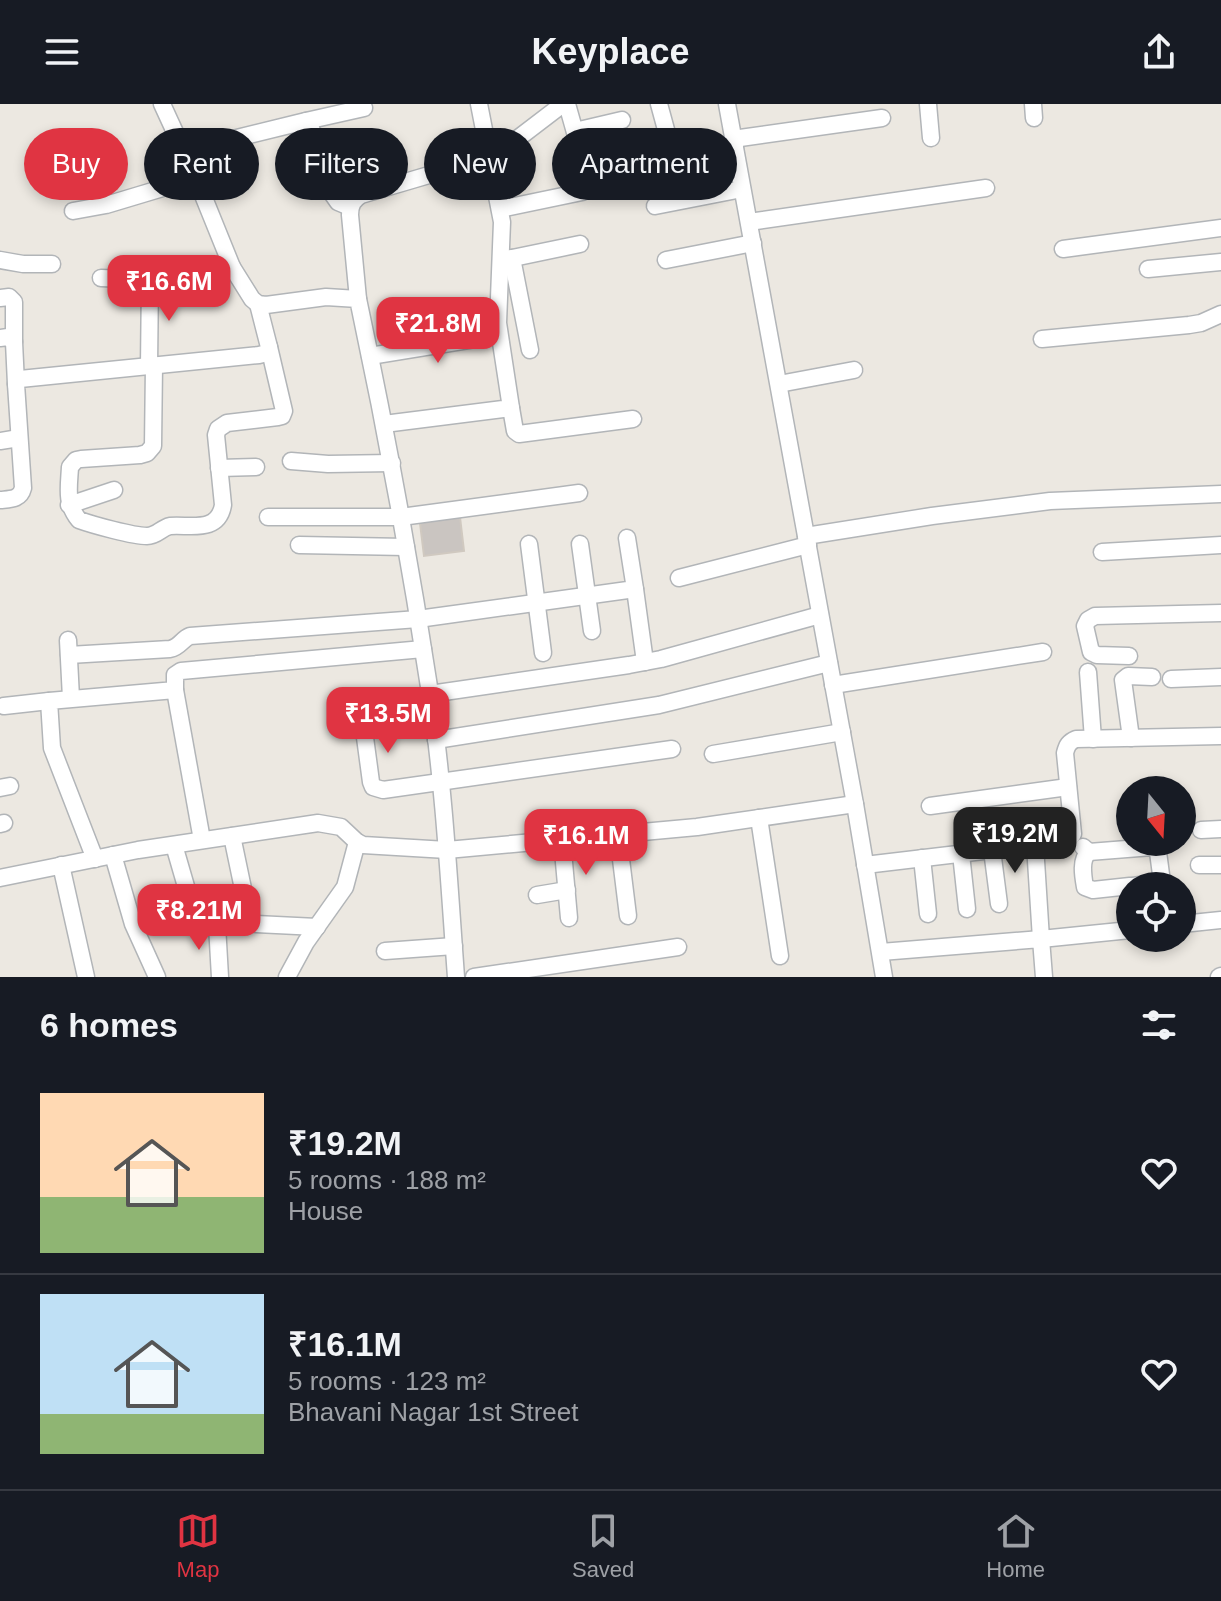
<!DOCTYPE html>
<html lang="en">
<head>
<meta charset="utf-8">
<style>
	:root { --surface:#171b24; --page:#242831; --text:#f1f3f6; --muted:#9ea1a6; --line:#363941; --accent:#e03442 }
	body { margin:0; font-family:Helvetica,sans-serif; background:var(--page); color:var(--text); height:100vh; display:flex; flex-direction:column; font-size:30px; white-space:nowrap }
	* { box-sizing:border-box; margin:0 }
	p { font-size:26px; color:var(--muted) }
	.icon { flex:none; width:44px; height:44px; fill:none; stroke:currentColor; stroke-width:2; stroke-linecap:round; stroke-linejoin:round }
	.map { position:relative; height:873px; overflow:hidden }
	.drawer { display:flex; flex-direction:column; background:var(--surface); flex:1 }
	.drawer>* { flex:none }
	.hud { position:absolute; left:24px; top:24px; width:800px; height:72px; display:flex; gap:16px }
	.needle { width:52px; rotate:162deg }
	.tools { position:absolute; left:1116px; top:672px; display:grid; gap:16px }
	.tools a { display:grid; place-items:center; width:80px; height:80px; border-radius:50%; background:var(--surface); box-shadow:0 4px 12px #0003; font-size:40px }
	.price { position:absolute; translate:-50% -68px; padding:0 18px; border-radius:16px; background:var(--accent); color:#fff; font-size:26px; line-height:52px; filter:drop-shadow(0 2px 4px #0008) }
	.price::after { content:''; position:absolute; left:50%; top:48px; width:24px; height:18px; margin-left:-12px; background:inherit; clip-path:polygon(0 0,100% 0,50% 100%) }
	.price.on { background:#222; color:#fff }
	ul { padding:0; list-style:none }
	li { display:flex; align-items:center; gap:24px; height:200px; padding:0 40px }
	li+li { border-top:2px solid var(--line) }
	li span { display:grid; place-items:center; flex:none; width:224px; height:160px; border-radius:0px; color:#555 }
	li>.icon { margin-inline-start:auto }
	span .icon { width:96px; height:96px; fill:#fffc; stroke-width:1 }
	li b { font-size:34px }
	h2 { display:flex; justify-content:space-between; align-items:center; height:96px; padding:0 40px; font-size:34px }
	.pill { padding:0 28px; border-radius:36px; background:var(--surface); box-shadow:0 4px 12px #0003; font-size:28px; line-height:72px }
	.pill.on { background:var(--accent); color:#fff }
	header { display:flex; justify-content:space-between; align-items:center; height:104px; padding:0 40px; background:var(--surface); font-size:36px; font-weight:700 }
	.tab-bar { display:flex; justify-content:space-around; align-items:center; height:112px; border-top:2px solid var(--line); background:var(--surface); font-size:22px; color:var(--muted) }
	.tab-bar a { display:grid; justify-items:center; gap:4px }
	.tab-bar .on { color:var(--accent) }
	.map>svg:first-child { display:block }
	.building { fill:#cac5c1; stroke:#d0c9c0; stroke-width:2 }
	.lines { fill:none; stroke-linecap:round; stroke-linejoin:round }
	.minor-casing { stroke:#b2b5b8; stroke-width:19 }
	.minor { stroke:#fff; stroke-width:16 }
</style>
</head>
<body>
<header><svg class="icon" aria-label="menu" viewBox="0 0 24 24"><path d="M4 6h16M4 12h16M4 18h16"/></svg>Keyplace<svg class="icon" aria-label="share" viewBox="0 0 24 24"><path d="M12 15V3M7 8l5-5 5 5M5 13v7h14v-7"/></svg></header>
<div class="map">
<svg width="1221" height="873" viewBox="0 0 1221 873">
	<rect width="100%" height="100%" fill="#ece8e1"/>
	<path class="building" d="M460 413 464 447 424 452 420 419Z"/>
	<g class="lines">
		<defs>
			<g id="minor">
				<path d="M162 0 196 74 232 163 252 195 258 200 266 201 326 193 358 195C386 326 410 457 430 589 444 683 449 778 456 873"/>
				<path d="M659 0 668 33"/>
				<path d="M727 0 855 700 884 873"/>
				<path d="M928 0 931 34"/>
				<path d="M1033 0 1034 14"/>
				<path d="M306 17 364 4"/>
				<path d="M575 27 622 16"/>
				<path d="M733 35 882 14"/>
				<path d="M184 47 306 17 310 21 331 88 338 98 350 103"/>
				<path d="M644 60 735 43"/>
				<path d="M655 102 742 85"/>
				<path d="M500 105 582 88 588 85 589 78 567 0"/>
				<path d="M73 107 106 101 196 74"/>
				<path d="M749 118 986 84"/>
				<path d="M1063 145 1221 124"/>
				<path d="M512 154 530 246"/>
				<path d="M0 156 23 160H52"/>
				<path d="M503 156 580 140"/>
				<path d="M666 156 753 139"/>
				<path d="M1148 165 1221 158"/>
				<path d="M101 174 150 176 232 163"/>
				<path d="M0 194 9 193 14 198V238"/>
				<path d="M358 195 350 111C350 101 353 96 361 91L490 53 508 42 563 0"/>
				<path d="M0 234 8 233 14 238 16 280"/>
				<path d="M1042 235 1189 221 1201 219 1221 210"/>
				<path d="M370 252 499 231"/>
				<path d="M154 261 153 342 147 349 140 351 81 355 76 356 70 363C69 383 65 399 79 416 93 421 133 432 147 432 157 432 161 424 170 422 189 420 218 430 223 401L216 331 218 325 227 319 278 313 282 312 284 307 269 243"/>
				<path d="M149 262 150 176"/>
				<path d="M779 280 854 266"/>
				<path d="M511 304 515 327 519 330 633 315"/>
				<path d="M384 320 511 304 498 219 502 118 479 0"/>
				<path d="M0 337 19 334"/>
				<path d="M291 357 328 360 392 359"/>
				<path d="M219 364 256 363"/>
				<path d="M0 396C10 395 20 396 23 384L16 280 20 275 259 251 267 249 269 243 258 200"/>
				<path d="M69 401 114 386"/>
				<path d="M268 413H401L579 389"/>
				<path d="M806 432 932 412 1050 397 1221 390"/>
				<path d="M529 440 543 549"/>
				<path d="M580 440 592 527"/>
				<path d="M299 441 406 443"/>
				<path d="M1102 448 1221 441"/>
				<path d="M679 474 808 441"/>
				<path d="M635 485 645 558"/>
				<path d="M68 536 71 594"/>
				<path d="M69 551 170 545C180 543 182 535 190 532L418 515 635 485 627 434"/>
				<path d="M1129 552 1097 551 1091 548 1085 522 1088 516 1095 512 1221 509"/>
				<path d="M1088 568 1093 635"/>
				<path d="M1171 575 1221 573"/>
				<path d="M833 581 1043 548"/>
				<path d="M175 586 202 736"/>
				<path d="M430 590 629 561 661 555 820 511"/>
				<path d="M4 602 49 597"/>
				<path d="M433 612 367 620 364 626 371 678 373 683 383 686 672 645"/>
				<path d="M1131 634 1123 576 1128 572 1152 573"/>
				<path d="M436 636 659 601 829 559"/>
				<path d="M713 650 842 628"/>
				<path d="M0 684 10 682"/>
				<path d="M930 702 1068 683"/>
				<path d="M759 714 780 852"/>
				<path d="M0 720 4 719"/>
				<path d="M1201 726 1221 725"/>
				<path d="M618 731 628 812"/>
				<path d="M232 732 246 799"/>
				<path d="M562 736 569 814"/>
				<path d="M174 741 194 810"/>
				<path d="M1035 741 1041 835 1130 826"/>
				<path d="M1083 743 1089 748C1080 755 1083 772 1085 783L1093 786 1130 782"/>
				<path d="M992 746 999 800"/>
				<path d="M1089 748 1152 743 1158 748 1162 778 1133 782"/>
				<path d="M961 750 967 805"/>
				<path d="M113 751 133 820 157 873"/>
				<path d="M922 754 928 810"/>
				<path d="M95 755 52 644 49 597 175 586V571L181 567 423 545"/>
				<path d="M61 761 86 873"/>
				<path d="M865 761 1068 737 1073 730 1065 649C1067 641 1069 638 1076 635L1221 632"/>
				<path d="M1199 761H1221"/>
				<path d="M0 774 138 746 318 719 341 723 357 738 363 741 447 746 697 723 855 700"/>
				<path d="M537 791 567 786"/>
				<path d="M256 820 317 823"/>
				<path d="M1182 820 1221 816"/>
				<path d="M217 821 220 873"/>
				<path d="M385 847 454 842"/>
				<path d="M881 848 1041 835 1044 873"/>
				<path d="M287 873 306 838 345 783 357 738"/>
				<path d="M474 873 678 843"/>
				<path d="M1219 873 1221 872"/>
			</g>
		</defs>
		<use href="#minor" class="minor-casing"/>
		<use href="#minor" class="minor"/>
	</g>
</svg>
<div class="tools">
<a><svg class="needle" viewBox="-14 -14 28 28"><path d="M0-13l5 13h-10z" fill="#e53935"/><path d="M0 13l5-13h-10z" fill="#9ea1a6"/></svg></a>
<a><svg class="icon" aria-label="locate" viewBox="0 0 24 24"><circle cx="12" cy="12" r="6"/><path d="M12 2v4M12 18v4M2 12h4M18 12h4"/></svg></a>
</div>
<b class="price" style="left:169px;top:219px">₹16.6M</b>
<b class="price" style="left:438px;top:261px">₹21.8M</b>
<b class="price" style="left:388px;top:651px">₹13.5M</b>
<b class="price on" style="left:1015px;top:771px">₹19.2M</b>
<b class="price" style="left:586px;top:773px">₹16.1M</b>
<b class="price" style="left:199px;top:848px">₹8.21M</b>
<div class="hud">
<a class="pill on">Buy</a>
<a class="pill">Rent</a>
<a class="pill">Filters</a>
<a class="pill">New</a>
<a class="pill">Apartment</a>
</div>
</div>
<section class="drawer">
<h2>6 homes<svg class="icon" aria-label="filters" viewBox="0 0 24 24"><path d="M4 7h16M4 17h16"/><circle cx="9" cy="7" r="2"/><circle cx="15" cy="17" r="2"/></svg></h2>
<ul>
<li><span style="background:linear-gradient(#ffd9b3 65%,#8fb573 0)"><svg class="icon" aria-label="home" viewBox="0 0 24 24"><path d="M3 11l9-7 9 7M6 9v11h12V9"/></svg></span><div><b>₹19.2M</b><p>5 rooms · 188 m²</p><p>House</p></div><svg class="icon" aria-label="heart" viewBox="0 0 24 24"><path d="M12 20l-8-8c-3-5 5-10 8-4 3-6 11-1 8 4z"/></svg></li>
<li><span style="background:linear-gradient(#bfe0f5 75%,#8fb573 0)"><svg class="icon" aria-label="home" viewBox="0 0 24 24"><path d="M3 11l9-7 9 7M6 9v11h12V9"/></svg></span><div><b>₹16.1M</b><p>5 rooms · 123 m²</p><p>Bhavani Nagar 1st Street</p></div><svg class="icon" aria-label="heart" viewBox="0 0 24 24"><path d="M12 20l-8-8c-3-5 5-10 8-4 3-6 11-1 8 4z"/></svg></li>
</ul>
</section>
<nav class="tab-bar">
<a class="on"><svg class="icon" aria-label="map" viewBox="0 0 24 24"><path d="M3 6l6-2 6 2 6-2v14l-6 2-6-2-6 2zM9 4v14M15 6v14"/></svg>Map</a>
<a><svg class="icon" aria-label="saved" viewBox="0 0 24 24"><path d="M7 4h10v16l-5-4-5 4z"/></svg>Saved</a>
<a><svg class="icon" aria-label="home" viewBox="0 0 24 24"><path d="M3 11l9-7 9 7M6 9v11h12V9"/></svg>Home</a>
</nav>
</body>
</html>
